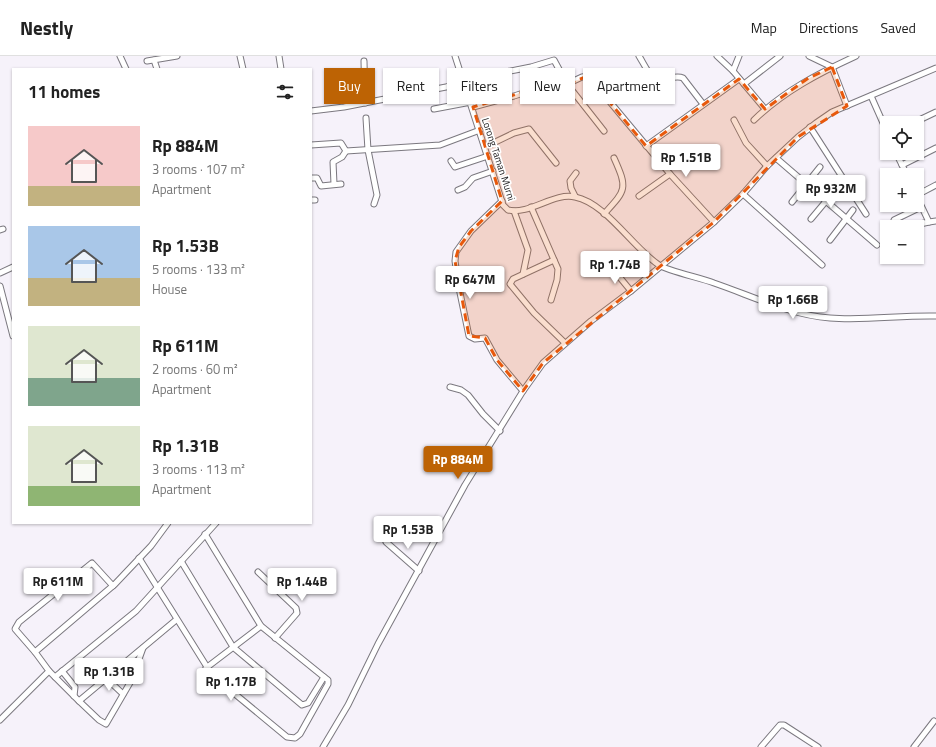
<!DOCTYPE html>
<html lang="en">
<head>
<meta charset="utf-8">
<style>
	:root { --surface:#fff; --page:#f6f6f6; --text:#222; --muted:#767676; --line:#e0e0e0; --accent:#bd6304 }
	body { margin:0; font-family:"Titillium Web",sans-serif; background:var(--page); color:var(--text); height:100vh; display:flex; flex-direction:column; font-size:15px; white-space:nowrap }
	* { box-sizing:border-box; margin:0 }
	p { font-size:13px; color:var(--muted) }
	.icon { flex:none; width:22px; height:22px; fill:none; stroke:currentColor; stroke-width:2; stroke-linecap:round; stroke-linejoin:round }
	.map { position:relative; flex:1; overflow:hidden }
	.panel { position:absolute; left:12px; top:12px; width:300px; height:456px; display:flex; flex-direction:column; background:var(--surface); border-radius:0px; box-shadow:0 1px 3px #0004 }
	.panel>* { flex:none }
	.top-card { position:absolute; left:324px; top:12px; width:380px; height:36px; display:flex; gap:8px }
	.buttons { position:absolute; left:880px; top:60px; display:grid; gap:8px }
	.buttons a { display:grid; place-items:center; width:44px; height:44px; border-radius:0px; background:var(--surface); box-shadow:0 1px 3px #0004; font-size:20px }
	.price { position:absolute; translate:-50% -34px; padding:0 9px; border-radius:4px; background:#fff; color:#222; font-size:13px; line-height:26px; filter:drop-shadow(0 1px 2px #0008) }
	.price::after { content:''; position:absolute; left:50%; top:24px; width:12px; height:9px; margin-left:-6px; background:inherit; clip-path:polygon(0 0,100% 0,50% 100%) }
	.price.current { background:var(--accent); color:#fff }
	ul { padding:0; list-style:none }
	li { display:flex; align-items:center; gap:12px; height:100px; padding:0 16px }
	li span { display:grid; place-items:center; flex:none; width:112px; height:80px; border-radius:0px; color:#555 }
	li>.icon { margin-inline-start:auto }
	span .icon { width:48px; height:48px; fill:#fffc; stroke-width:1 }
	li b { font-size:17px }
	h2 { display:flex; justify-content:space-between; align-items:center; height:48px; padding:0 16px; font-size:17px }
	.pill { padding:0 14px; border-radius:0px; background:var(--surface); box-shadow:0 1px 3px #0004; font-size:14px; line-height:36px }
	.pill.current { background:var(--accent); color:#fff }
	header { display:flex; align-items:center; gap:24px; box-sizing:border-box; height:56px; padding:0 20px; background:var(--surface); border-bottom:1px solid var(--line) }
	header strong { font-size:19px }
	nav { display:flex; gap:22px; margin-inline-start:auto; font-size:14px }
	.map>svg:first-child { display:block }
	.lines { fill:none; stroke-linecap:round; stroke-linejoin:round }
	.street-casing { stroke:#7b787f; stroke-width:7 }
	.street { stroke:#fff; stroke-width:5 }
	.marked { fill:#e8590c; fill-opacity:0.2; stroke:#e8590c; stroke-width:3; stroke-dasharray:8 5; stroke-linejoin:round }
	.labels { text-anchor:middle; stroke-width:3.5; stroke-linejoin:round; paint-order:stroke }
	.street-label { font-size:10px; fill:#181719; stroke:#fff }
</style>
</head>
<body>
<header>
<strong>Nestly</strong>
<nav><a>Map</a><a>Directions</a><a>Saved</a></nav>
</header>
<div class="map">
<svg width="936" height="691" viewBox="0 0 936 691">
	<rect width="100%" height="100%" fill="#f6f2fa"/>
	<g class="lines">
		<defs>
			<g id="street">
				<path d="M120 0 126 13"/>
				<path d="M240 0 243 13"/>
				<path d="M279 0 281 13"/>
				<path d="M455 0 503 149 508 154C530 159 554 136 575 141 606 147 633 192 659 209 668 215 701 222 714 227 752 240 790 259 830 262 865 265 901 259 936 260"/>
				<path d="M639 0C643 6 648 18 654 22 662 27 674 18 683 22L703 48"/>
				<path d="M717 0 733 15"/>
				<path d="M739 0 733 15 765 53"/>
				<path d="M809 0 832 11 847 50"/>
				<path d="M154 4 157 13"/>
				<path d="M147 5 177 0"/>
				<path d="M364 5 365 47"/>
				<path d="M567 28 582 21 588 20 590 22 670 118 714 166"/>
				<path d="M744 28 780 0"/>
				<path d="M871 40 887 76"/>
				<path d="M473 51 514 40 564 24"/>
				<path d="M434 53 471 46"/>
				<path d="M311 55 344 51 446 31 475 22 531 11 554 4 567 28 604 75"/>
				<path d="M366 62 368 94 377 139 374 148"/>
				<path d="M734 64 746 87 767 110"/>
				<path d="M754 64C784 35 819 17 856 0"/>
				<path d="M913 67 936 56"/>
				<path d="M810 71 866 158"/>
				<path d="M311 89 341 87 346 95"/>
				<path d="M646 90 739 23"/>
				<path d="M485 91 514 77 529 73 556 107"/>
				<path d="M346 95 440 89 480 74"/>
				<path d="M896 97 907 119"/>
				<path d="M776 102 877 189"/>
				<path d="M451 105 455 111 488 100"/>
				<path d="M902 109 936 92"/>
				<path d="M311 122H317L321 130 341 128"/>
				<path d="M334 128 333 106 342 101 346 95"/>
				<path d="M458 134 465 131 473 122 493 115"/>
				<path d="M743 138 822 209"/>
				<path d="M917 139 936 129"/>
				<path d="M575 140 571 132 570 125 576 117"/>
				<path d="M639 140 670 118"/>
				<path d="M917 141 929 166 936 165"/>
				<path d="M311 144H315"/>
				<path d="M502 145 471 175 456 196 455 205 459 232 469 280 475 283 485 282 497 304 523 335"/>
				<path d="M792 146 820 111"/>
				<path d="M531 151 558 213 557 224 551 244"/>
				<path d="M921 151 894 164 893 168 911 170 929 166"/>
				<path d="M514 155 528 194 523 218"/>
				<path d="M604 158C626 134 628 133 614 102"/>
				<path d="M811 163 837 132"/>
				<path d="M0 174 3 173"/>
				<path d="M830 184 853 154"/>
				<path d="M554 204 513 223 510 228 534 257 565 287"/>
				<path d="M612 212 631 235"/>
				<path d="M0 217 13 211"/>
				<path d="M0 230 13 280"/>
				<path d="M450 331 461 334 468 339 483 358 500 375"/>
				<path d="M386 486 419 515"/>
				<path d="M139 502 212 619 287 681 295 682 300 678 328 628V624L324 621"/>
				<path d="M181 505 233 591 302 649 308 647 324 621 261 570 205 478"/>
				<path d="M258 516 296 552 297 557 275 582"/>
				<path d="M35 596 15 573 19 566 92 507 113 530"/>
				<path d="M206 612 261 570"/>
				<path d="M49 615 79 645 176 564"/>
				<path d="M62 615 75 631 74 640"/>
				<path d="M55 621 136 555 216 467"/>
				<path d="M106 622 123 638"/>
				<path d="M79 645 99 664 106 668 131 625 143 592"/>
				<path d="M0 664 49 615 35 596 115 528 151 490 168 467"/>
				<path d="M323 691 348 649 378 588 465 429 523 335 543 307 591 265 631 235 714 166 743 138 767 110 798 81 816 67 832 56 936 12"/>
				<path d="M761 691 780 669H784L818 691"/>
				<path d="M914 691 934 665"/>
			</g>
		</defs>
		<use href="#street" class="street-casing"/>
		<use href="#street" class="street"/>
	</g>
	<path class="marked" d="M832 11 847 50 798 81 714 166 543 307 523 335 497 304 485 282 469 280 455 205 459 191 471 175 502 145 473 51 564 24 567 28 588 20 646 90 739 23 765 53 807 23Z"/>
	<g class="labels">
		<g class="street-label">
			<text transform="translate(499 103) rotate(72)" y="4">Lorong Taman Murni</text>
		</g>
	</g>
</svg>
<div class="buttons">
<a><svg class="icon" aria-label="locate" viewBox="0 0 24 24"><circle cx="12" cy="12" r="6"/><path d="M12 2v4M12 18v4M2 12h4M18 12h4"/></svg></a>
<a>+</a>
<a>−</a>
</div>
<b class="price" style="left:686px;top:122px">Rp 1.51B</b>
<b class="price" style="left:831px;top:153px">Rp 932M</b>
<b class="price" style="left:615px;top:229px">Rp 1.74B</b>
<b class="price" style="left:470px;top:244px">Rp 647M</b>
<b class="price" style="left:793px;top:264px">Rp 1.66B</b>
<b class="price current" style="left:458px;top:424px">Rp 884M</b>
<b class="price" style="left:408px;top:494px">Rp 1.53B</b>
<b class="price" style="left:58px;top:546px">Rp 611M</b>
<b class="price" style="left:302px;top:546px">Rp 1.44B</b>
<b class="price" style="left:109px;top:636px">Rp 1.31B</b>
<b class="price" style="left:231px;top:646px">Rp 1.17B</b>
<div class="top-card">
<a class="pill current">Buy</a>
<a class="pill">Rent</a>
<a class="pill">Filters</a>
<a class="pill">New</a>
<a class="pill">Apartment</a>
</div>
<section class="panel">
<h2>11 homes<svg class="icon" aria-label="filters" viewBox="0 0 24 24"><path d="M4 7h16M4 17h16"/><circle cx="9" cy="7" r="2"/><circle cx="15" cy="17" r="2"/></svg></h2>
<ul>
<li><span style="background:linear-gradient(#f6c9c9 75%,#c2b280 0)"><svg class="icon" aria-label="home" viewBox="0 0 24 24"><path d="M3 11l9-7 9 7M6 9v11h12V9"/></svg></span><div><b>Rp 884M</b><p>3 rooms · 107 m²</p><p>Apartment</p></div></li>
<li><span style="background:linear-gradient(#a9c7e8 65%,#c2b280 0)"><svg class="icon" aria-label="home" viewBox="0 0 24 24"><path d="M3 11l9-7 9 7M6 9v11h12V9"/></svg></span><div><b>Rp 1.53B</b><p>5 rooms · 133 m²</p><p>House</p></div></li>
<li><span style="background:linear-gradient(#dfe7d0 65%,#7fa58c 0)"><svg class="icon" aria-label="home" viewBox="0 0 24 24"><path d="M3 11l9-7 9 7M6 9v11h12V9"/></svg></span><div><b>Rp 611M</b><p>2 rooms · 60 m²</p><p>Apartment</p></div></li>
<li><span style="background:linear-gradient(#dfe7d0 75%,#8fb573 0)"><svg class="icon" aria-label="home" viewBox="0 0 24 24"><path d="M3 11l9-7 9 7M6 9v11h12V9"/></svg></span><div><b>Rp 1.31B</b><p>3 rooms · 113 m²</p><p>Apartment</p></div></li>
</ul>
</section>
</div>
</body>
</html>
